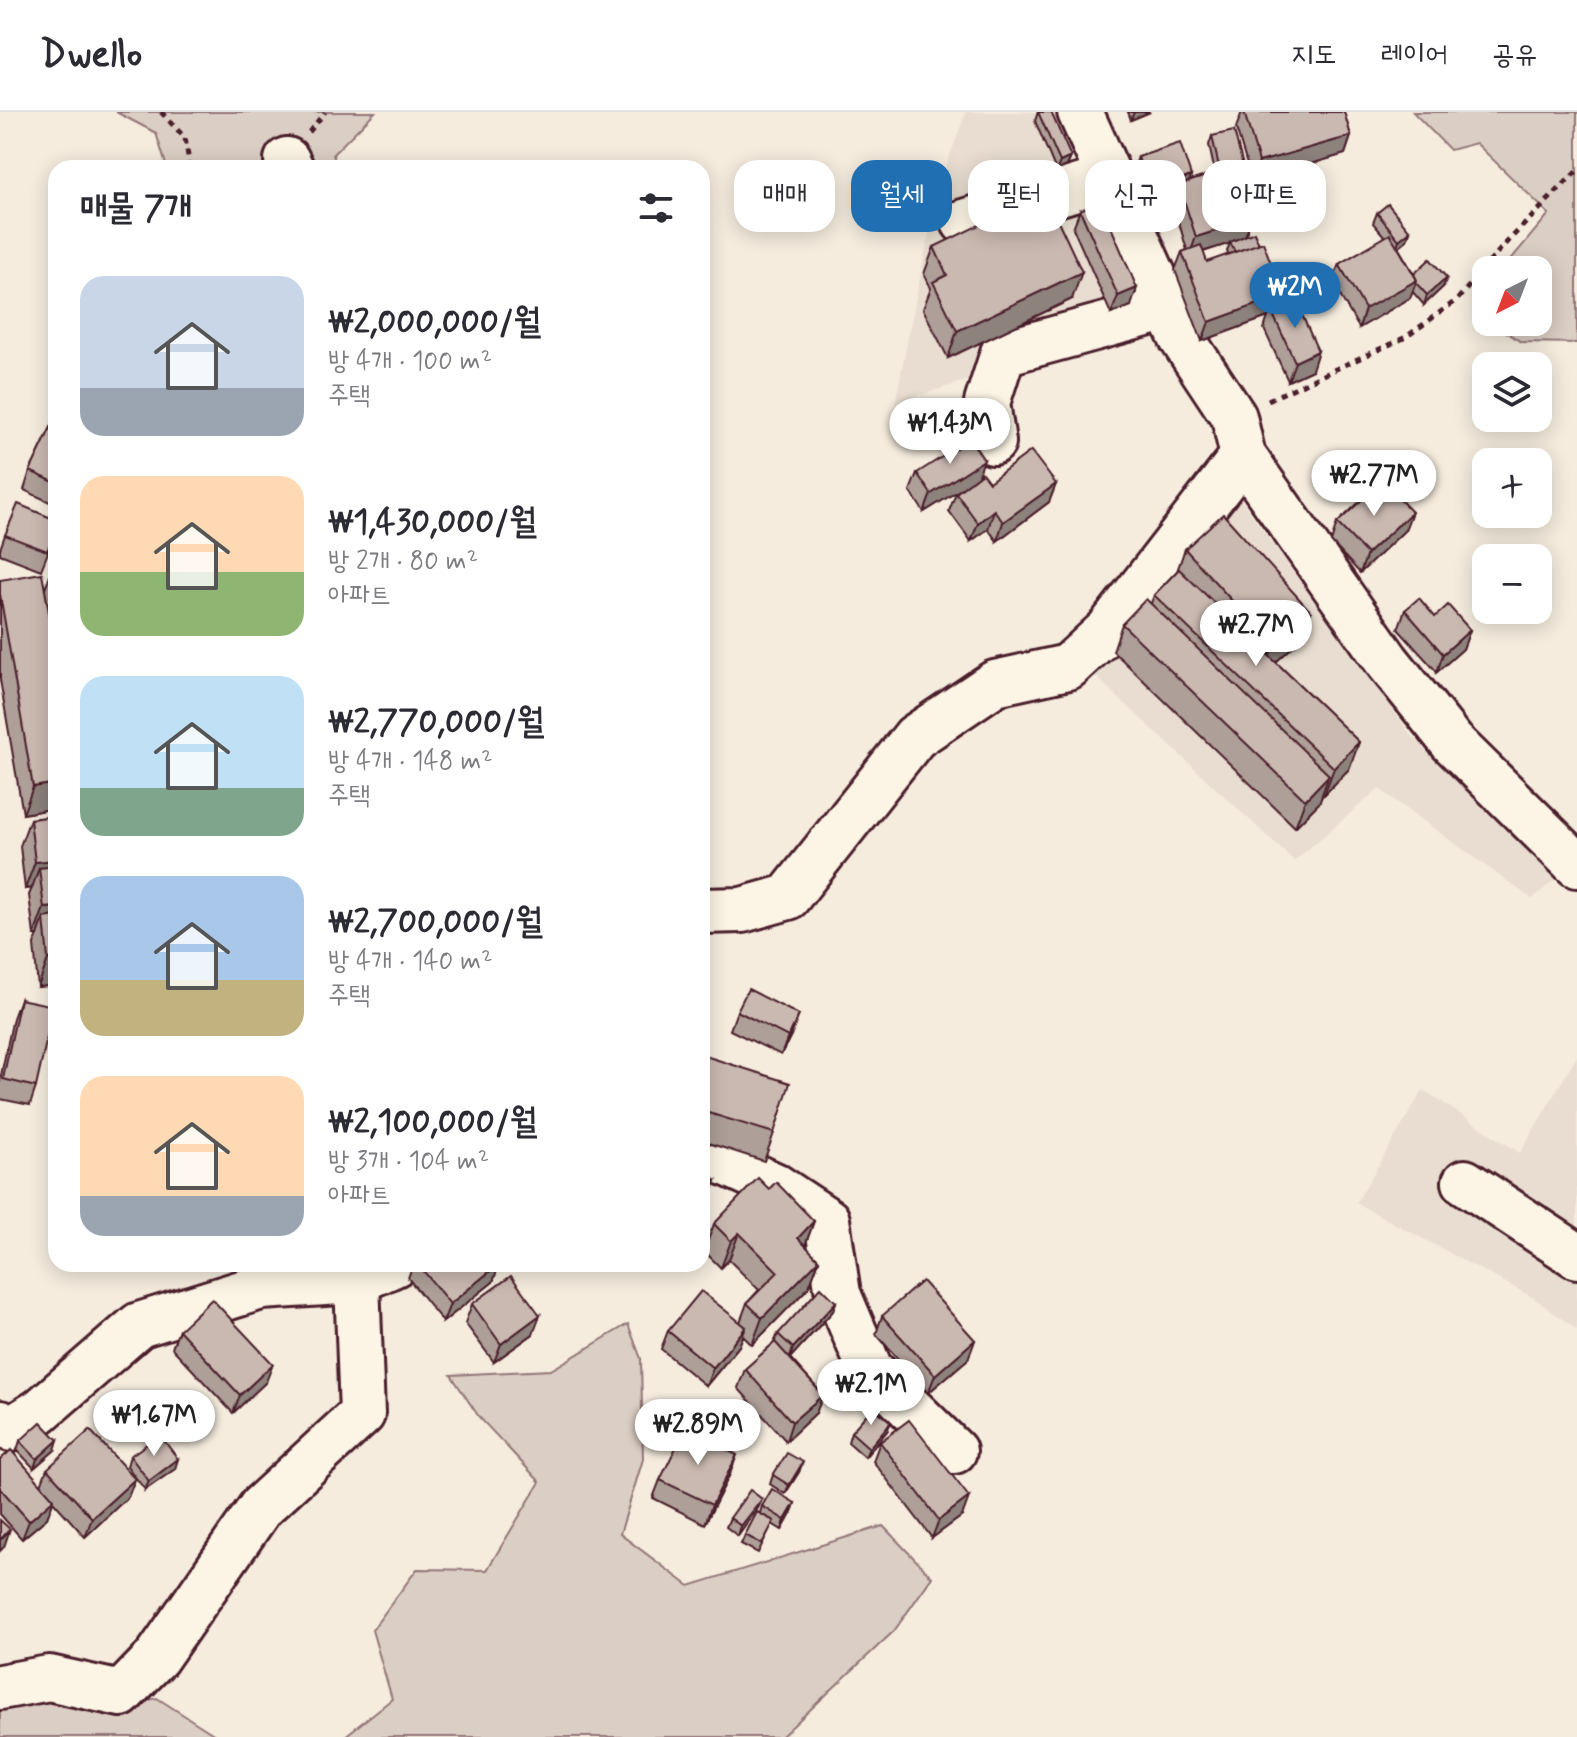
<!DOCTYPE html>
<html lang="ko">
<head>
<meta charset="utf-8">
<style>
	:root { --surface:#fff; --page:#f2f2f3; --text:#2b2b33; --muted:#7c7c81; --line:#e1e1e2; --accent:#1f6fb2 }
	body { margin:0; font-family:Mynerve,"Poor Story",sans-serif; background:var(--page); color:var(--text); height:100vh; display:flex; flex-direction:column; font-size:30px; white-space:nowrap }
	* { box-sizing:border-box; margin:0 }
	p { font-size:26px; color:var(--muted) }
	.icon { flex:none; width:44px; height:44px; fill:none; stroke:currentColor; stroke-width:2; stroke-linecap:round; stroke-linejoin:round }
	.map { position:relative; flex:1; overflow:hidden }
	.sheet { position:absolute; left:48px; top:48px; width:662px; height:1112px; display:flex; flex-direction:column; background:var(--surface); border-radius:24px; box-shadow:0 4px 20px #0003 }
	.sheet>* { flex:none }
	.banner { position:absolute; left:734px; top:48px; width:722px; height:72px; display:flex; gap:16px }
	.needle { width:52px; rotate:222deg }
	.tools { position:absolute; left:1472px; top:144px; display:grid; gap:16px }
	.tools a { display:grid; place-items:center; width:80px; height:80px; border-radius:16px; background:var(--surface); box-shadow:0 4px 20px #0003; font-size:40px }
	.price { position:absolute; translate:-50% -68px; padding:0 18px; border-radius:28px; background:#fff; color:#222; font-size:26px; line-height:52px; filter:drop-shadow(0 2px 4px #0008) }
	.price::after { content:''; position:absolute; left:50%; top:48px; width:24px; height:18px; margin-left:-12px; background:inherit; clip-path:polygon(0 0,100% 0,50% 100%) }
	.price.selected { background:var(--accent); color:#fff }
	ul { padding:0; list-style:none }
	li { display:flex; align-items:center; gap:24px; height:200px; padding:0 32px }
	li span { display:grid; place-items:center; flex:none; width:224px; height:160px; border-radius:24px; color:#555 }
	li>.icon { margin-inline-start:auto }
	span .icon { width:96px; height:96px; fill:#fffc; stroke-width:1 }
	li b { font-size:34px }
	h2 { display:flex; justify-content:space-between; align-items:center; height:96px; padding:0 32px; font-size:34px }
	.tag { padding:0 28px; border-radius:24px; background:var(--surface); box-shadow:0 4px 20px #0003; font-size:28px; line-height:72px }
	.tag.selected { background:var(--accent); color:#fff }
	header { display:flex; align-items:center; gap:48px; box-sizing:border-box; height:112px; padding:0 40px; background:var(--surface); border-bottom:2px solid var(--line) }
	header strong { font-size:38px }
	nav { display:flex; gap:44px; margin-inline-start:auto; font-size:28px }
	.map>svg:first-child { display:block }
	.built { fill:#e8ddd0 }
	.green { fill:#dbcec4; stroke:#927678; stroke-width:2 }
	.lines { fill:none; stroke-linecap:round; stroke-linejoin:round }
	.minor-casing { stroke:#4a1f2b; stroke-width:50 }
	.path { stroke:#4a1f2b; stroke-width:5; stroke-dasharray:6 6; stroke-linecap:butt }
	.minor { stroke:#fcf5e5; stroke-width:44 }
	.wall { fill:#ae9f98; stroke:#4a1f2b; stroke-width:2; fill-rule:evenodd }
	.shaded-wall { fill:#8d827c; stroke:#4a1f2b; stroke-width:2 }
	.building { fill:#cab9b1; stroke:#4a1f2b; stroke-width:2 }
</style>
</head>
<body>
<header>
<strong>Dwello</strong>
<nav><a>지도</a><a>레이어</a><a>공유</a></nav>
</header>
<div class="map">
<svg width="1577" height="1625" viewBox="0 0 1577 1625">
	<rect width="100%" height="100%" fill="#f5ecde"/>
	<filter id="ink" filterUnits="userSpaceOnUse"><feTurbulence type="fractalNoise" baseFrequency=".0125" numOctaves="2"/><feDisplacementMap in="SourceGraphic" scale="16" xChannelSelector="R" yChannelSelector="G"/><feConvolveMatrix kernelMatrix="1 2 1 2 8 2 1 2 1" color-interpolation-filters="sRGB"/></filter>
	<g filter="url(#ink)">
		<g class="built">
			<path d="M966 0H1043L1143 213 895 291 938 76Z"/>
			<path d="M1237 382 1411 623 1561 762 1532 787 1379 677 1294 749 1091 560Z"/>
			<path d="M1577 944V1218L1534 1186 1356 1091 1423 978 1520 1041Z"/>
		</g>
		<g class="green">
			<path d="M116 0H375L333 42 337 56H167L156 21Z"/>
			<path d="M1413 0H1577V231L1521 230 1492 210H1538V158H1502L1549 102 1476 31 1450 38Z"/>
			<path d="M628 1212 641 1247 643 1347 620 1422 689 1474 883 1414 932 1465 894 1519 781 1625H344L392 1587 372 1518 417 1457 487 1458 540 1370 479 1305 451 1263 551 1258Z"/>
			<path d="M58 1585 121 1595 157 1586 218 1625H0V1590Z"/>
		</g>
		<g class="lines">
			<defs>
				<g id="minor">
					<path d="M1080 0 1181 225 1234 305 1243 344 1387 549 1452 630 1577 753"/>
					<path d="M287 48 291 56"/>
					<path d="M964 110 1109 66"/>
					<path d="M993 330 987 291 1003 241 1168 196"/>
					<path d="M702 799 742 798 788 785 915 625 995 571 1068 555 1108 518 1243 344"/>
					<path d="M702 1040 774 1073 827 1108 838 1182 870 1257 954 1339"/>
					<path d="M1465 1070 1577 1144"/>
					<path d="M0 1311 11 1317 40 1299 139 1213 261 1175 357 1169 395 1152"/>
					<path d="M0 1575 49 1566 121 1582 157 1545 261 1395 362 1302 357 1169"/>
				</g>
			</defs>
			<use href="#minor" class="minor-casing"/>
			<g class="path">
				<path d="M161 0 185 26 190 56"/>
				<path d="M309 20 325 0"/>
				<path d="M1268 288 1406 225 1457 188 1505 132 1577 59"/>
			</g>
			<use href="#minor" class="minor"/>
		</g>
		<g class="wall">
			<path d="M1038 0 1071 45 1067 54 1056 59 1035 9Z"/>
			<path d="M1128 0H1150L1131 8Z"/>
			<path d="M1242 0H1344L1351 24 1345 42 1252 69 1236 16Z"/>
			<path d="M1212 24 1243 54 1239 63 1236 64 1251 108 1245 124 1279 194 1312 258 1288 269 1264 217 1268 205 1202 229 1175 158 1182 140 1187 138 1173 91 1174 86 1143 97 1131 64 1138 45 1191 64 1190 69 1215 61 1209 33ZM1230 131 1227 139 1229 143 1207 150 1203 140Z"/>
			<path d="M1080 98 1131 194 1111 202 1073 116Z"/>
			<path d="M1377 101 1410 119 1407 128 1398 135 1414 162 1443 175 1424 193 1413 180 1410 186 1359 216 1332 170 1339 152 1385 125 1373 111Z"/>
			<path d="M934 135 1072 187 948 246 923 197 931 176 924 162Z"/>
			<path d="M56 305V393L24 378 30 359Z"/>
			<path d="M917 361 978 364 989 370 1056 372 1049 390 997 429 988 417 971 429 949 399 956 381 959 378 924 400 910 379Z"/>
			<path d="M1337 411 1405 418 1360 461 1331 430Z"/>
			<path d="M56 420 41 458 0 442V437L5 423Z"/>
			<path d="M1185 437 1311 500 1301 527 1276 550 1359 630 1349 657 1324 683 1323 682 1319 691 1295 715 1113 539 1122 512 1151 491 1154 483 1177 459Z"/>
			<path d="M56 457V696L23 702 0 568V468L45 477 52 458Z"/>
			<path d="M1405 498 1470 518 1463 537 1437 560 1398 517Z"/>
			<path d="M56 704V873L38 875 34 833 38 823H34L29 783 32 776 25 777 20 734 30 707Z"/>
			<path d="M20 887 36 975 30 993 0 987V968L13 906Z"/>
			<path d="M737 899 792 921 781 943 730 918Z"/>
			<path d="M702 943 774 1021 764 1049 702 1029Z"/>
			<path d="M769 1077 814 1109 805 1134 819 1148 809 1175 752 1233 743 1224 739 1234 706 1274 661 1237 668 1219 740 1210 747 1191 759 1178 729 1148 721 1156 704 1139 714 1112Z"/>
			<path d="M413 1152H499L493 1170 443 1210 408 1166Z"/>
			<path d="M836 1190 833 1199 790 1246 823 1283 816 1301 786 1329 738 1276 745 1257 774 1231 778 1222Z"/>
			<path d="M472 1192 540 1203 533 1222 494 1250 465 1211Z"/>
			<path d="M882 1204 975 1228 968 1247 928 1281 876 1222Z"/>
			<path d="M179 1218 266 1270 233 1301 172 1236Z"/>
			<path d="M887 1319 865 1345 848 1330 851 1320Z"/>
			<path d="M20 1329 55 1338 34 1356 17 1338Z"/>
			<path d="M880 1330 962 1404 932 1426 873 1349Z"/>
			<path d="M130 1344 175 1357 145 1378 127 1354Z"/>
			<path d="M0 1348 41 1373 47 1357 135 1367 128 1385 85 1425 53 1389 47 1406 22 1427 0 1402Z"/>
			<path d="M799 1360 785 1382 770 1372 773 1363Z"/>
			<path d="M730 1362 705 1412 653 1386 660 1368Z"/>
			<path d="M762 1387 758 1396 738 1424 726 1415 730 1406Z"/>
			<path d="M795 1391 792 1400 782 1418 772 1412 758 1441 741 1432 745 1423 760 1401 762 1394Z"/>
		</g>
		<g class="shaded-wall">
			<path d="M1134 0H1150L1131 8Z"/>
			<path d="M1351 24 1345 42 1252 69 1259 50Z"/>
			<path d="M1071 45 1067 54 1056 59 1060 50Z"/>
			<path d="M1243 54 1239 63 1217 68 1220 59Z"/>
			<path d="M1191 64 1185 83 1179 73 1174 86 1143 97 1149 79Z"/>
			<path d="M1251 108 1244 127 1189 144 1196 125Z"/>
			<path d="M1410 119 1407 128 1396 137 1399 128Z"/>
			<path d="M1082 160 1072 187 948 246 957 219Z"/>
			<path d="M1447 166 1443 175 1424 193 1427 183Z"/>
			<path d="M1417 168 1410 186 1359 216 1365 197Z"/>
			<path d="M1137 176 1131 194 1111 202 1118 184Z"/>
			<path d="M1283 183 1276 202 1271 198 1268 205 1202 229 1209 210Z"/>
			<path d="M1318 239 1312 258 1288 269 1295 250Z"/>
			<path d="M984 348 977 367 924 400 931 382Z"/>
			<path d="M1056 372 1049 390 997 429 1003 410Z"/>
			<path d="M994 398 988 417 971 429 978 411Z"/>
			<path d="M1412 400 1405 418 1360 461 1367 442Z"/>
			<path d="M1311 500 1301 527 1263 562 1273 534Z"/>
			<path d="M1470 518 1463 537 1437 560 1443 542Z"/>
			<path d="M1359 630 1349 657 1324 683 1334 656Z"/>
			<path d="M1329 663 1319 691 1295 715 1305 688Z"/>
			<path d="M56 671V696L23 702 33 675Z"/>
			<path d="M56 748V774L39 756 32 776 25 777 35 750Z"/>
			<path d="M56 795V821L44 806 38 823H34L44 796Z"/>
			<path d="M56 846V873L38 875 48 847Z"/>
			<path d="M799 903 792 921 781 943 788 925Z"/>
			<path d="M716 1069 709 1088 702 1094V1080Z"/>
			<path d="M814 1109 804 1136 798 1126Z"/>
			<path d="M739 1121 729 1148 721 1156 731 1129Z"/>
			<path d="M819 1148 809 1175 752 1233 762 1206Z"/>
			<path d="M499 1152 493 1170 443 1210 450 1192Z"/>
			<path d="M836 1190 833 1199 790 1246 793 1236Z"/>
			<path d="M540 1203 533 1222 494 1250 501 1232Z"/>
			<path d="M746 1215 739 1234 706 1274 713 1256Z"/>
			<path d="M975 1228 968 1247 928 1281 935 1263Z"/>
			<path d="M273 1252 266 1270 233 1301 240 1283Z"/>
			<path d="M823 1283 816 1301 786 1329 792 1310Z"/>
			<path d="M891 1310 887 1319 865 1345 869 1336Z"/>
			<path d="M58 1328 55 1338 34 1356 37 1347Z"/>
			<path d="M737 1343 730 1362 705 1412 712 1393Z"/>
			<path d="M178 1347 175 1357 145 1378 149 1369Z"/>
			<path d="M803 1350 799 1360 785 1382 789 1373Z"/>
			<path d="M135 1367 128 1385 85 1425 92 1406Z"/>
			<path d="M969 1385 962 1404 932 1426 939 1408Z"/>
			<path d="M54 1387 47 1406 22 1427 29 1409Z"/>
			<path d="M762 1387 758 1396 738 1424 741 1414Z"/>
			<path d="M795 1391 792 1400 782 1418 785 1408Z"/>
			<path d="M10 1417 4 1435 0 1439V1428Z"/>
		</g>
		<g class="building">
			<path d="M1038 0H1051L1071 45 1060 50Z"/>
			<path d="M1244 0H1344L1351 24 1259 50Z"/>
			<path d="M1234 19 1243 54 1220 59 1212 24Z"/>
			<path d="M1180 31 1191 64 1149 79 1138 45Z"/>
			<path d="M1233 55 1251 108 1196 125 1179 73Z"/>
			<path d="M1045 81 1082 160 957 219 933 170 947 163 934 135Z"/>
			<path d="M1100 89 1137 176 1118 184 1080 98Z"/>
			<path d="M1388 92 1410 119 1399 128 1377 101Z"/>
			<path d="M1254 120 1259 132 1235 140 1230 130Z"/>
			<path d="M1390 122 1417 168 1365 197 1339 152Z"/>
			<path d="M1263 130 1283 183 1209 210 1182 140 1201 133 1207 150Z"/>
			<path d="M1430 147 1447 166 1427 183 1416 171 1417 168 1414 162Z"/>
			<path d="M1295 187 1318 239 1295 250 1271 198Z"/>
			<path d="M56 305V371L30 359Z"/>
			<path d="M970 327 984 348 931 382 917 361Z"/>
			<path d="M1031 339 1056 372 1003 410 994 398 978 411 956 381 982 361 989 370Z"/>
			<path d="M1382 369 1412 400 1367 442 1337 411Z"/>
			<path d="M18 392 56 408V419L47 439 5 423Z"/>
			<path d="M1223 402 1311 500 1273 534 1185 437Z"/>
			<path d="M56 457V482L52 458Z"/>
			<path d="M1179 457 1359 630 1334 656 1154 483Z"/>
			<path d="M42 461 56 540V671L33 675 0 482V468Z"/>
			<path d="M1419 486 1435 505 1448 493 1470 518 1443 542 1405 498Z"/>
			<path d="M1146 487 1329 663 1305 688 1122 512Z"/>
			<path d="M56 704V748L35 750 30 707Z"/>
			<path d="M56 754V795L44 796 39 756Z"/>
			<path d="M56 804V846L48 847 44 806Z"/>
			<path d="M748 877 799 903 788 925 737 899Z"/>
			<path d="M20 887 54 894 36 975 3 967Z"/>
			<path d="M702 943 790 971 774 1021 702 999Z"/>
			<path d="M702 1051 716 1069 702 1080Z"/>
			<path d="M758 1066 769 1077 776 1070 814 1109 798 1126 819 1148 762 1206 747 1191 778 1160 739 1121 731 1129 714 1112Z"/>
			<path d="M418 1152H499L450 1192Z"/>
			<path d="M511 1164 540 1203 501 1232 472 1192Z"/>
			<path d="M922 1169 975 1228 935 1263 882 1204Z"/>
			<path d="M821 1175 836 1190 793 1236 778 1222Z"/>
			<path d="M701 1179 746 1215 713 1256 668 1219Z"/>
			<path d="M212 1187 273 1252 240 1283 179 1218Z"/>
			<path d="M775 1230 823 1283 792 1310 745 1257Z"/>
			<path d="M873 1295 891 1310 869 1336 851 1320Z"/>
			<path d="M909 1308 969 1385 939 1408 880 1330Z"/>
			<path d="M41 1310 58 1328 37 1347 20 1329Z"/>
			<path d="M685 1317 737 1343 712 1393 660 1368Z"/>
			<path d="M90 1318 135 1367 92 1406 47 1357Z"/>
			<path d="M160 1323 178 1347 149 1369 130 1344Z"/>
			<path d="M11 1338 54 1387 29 1409 0 1376V1348Z"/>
			<path d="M787 1341 803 1350 789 1373 773 1363Z"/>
			<path d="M772 1377 795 1391 785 1408 762 1394Z"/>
			<path d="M750 1378 762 1387 741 1414 730 1406Z"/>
			<path d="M757 1400 774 1409 762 1432 745 1423Z"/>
			<path d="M0 1408 10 1417 0 1428Z"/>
		</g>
	</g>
</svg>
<div class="tools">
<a><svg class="needle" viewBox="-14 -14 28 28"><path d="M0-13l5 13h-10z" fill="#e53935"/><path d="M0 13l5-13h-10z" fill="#7c7c81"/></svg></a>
<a><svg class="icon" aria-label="layers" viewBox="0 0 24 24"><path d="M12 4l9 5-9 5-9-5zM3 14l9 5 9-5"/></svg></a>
<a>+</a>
<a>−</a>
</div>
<b class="price selected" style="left:1295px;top:218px">₩2M</b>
<b class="price" style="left:950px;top:354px">₩1.43M</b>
<b class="price" style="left:1374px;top:406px">₩2.77M</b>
<b class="price" style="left:1256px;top:556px">₩2.7M</b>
<b class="price" style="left:871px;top:1315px">₩2.1M</b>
<b class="price" style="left:154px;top:1346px">₩1.67M</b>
<b class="price" style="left:698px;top:1355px">₩2.89M</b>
<div class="banner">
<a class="tag">매매</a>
<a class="tag selected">월세</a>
<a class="tag">필터</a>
<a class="tag">신규</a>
<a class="tag">아파트</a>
</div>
<section class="sheet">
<h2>매물 7개<svg class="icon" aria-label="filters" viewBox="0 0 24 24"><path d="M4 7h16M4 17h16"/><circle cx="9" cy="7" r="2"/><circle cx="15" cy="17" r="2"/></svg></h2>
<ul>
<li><span style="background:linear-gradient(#c9d6e8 70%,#9aa5b1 0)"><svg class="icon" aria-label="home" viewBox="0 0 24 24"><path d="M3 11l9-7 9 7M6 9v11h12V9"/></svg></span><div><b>₩2,000,000/월</b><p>방 4개 · 100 m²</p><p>주택</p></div></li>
<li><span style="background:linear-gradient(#ffd9b3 60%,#8fb573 0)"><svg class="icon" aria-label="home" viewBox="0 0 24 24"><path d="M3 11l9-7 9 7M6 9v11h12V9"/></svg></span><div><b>₩1,430,000/월</b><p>방 2개 · 80 m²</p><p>아파트</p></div></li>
<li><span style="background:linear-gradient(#bfe0f5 70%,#7fa58c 0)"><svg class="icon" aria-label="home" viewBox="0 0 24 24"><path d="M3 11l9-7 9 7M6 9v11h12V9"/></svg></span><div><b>₩2,770,000/월</b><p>방 4개 · 148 m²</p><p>주택</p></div></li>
<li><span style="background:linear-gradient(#a9c7e8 65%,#c2b280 0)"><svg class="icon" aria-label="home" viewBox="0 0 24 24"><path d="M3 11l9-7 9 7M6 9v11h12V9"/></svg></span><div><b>₩2,700,000/월</b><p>방 4개 · 140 m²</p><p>주택</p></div></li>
<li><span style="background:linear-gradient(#ffd9b3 75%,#9aa5b1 0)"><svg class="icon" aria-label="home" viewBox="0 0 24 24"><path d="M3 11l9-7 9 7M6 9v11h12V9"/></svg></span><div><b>₩2,100,000/월</b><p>방 3개 · 104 m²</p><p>아파트</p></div></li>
</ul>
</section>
</div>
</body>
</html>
